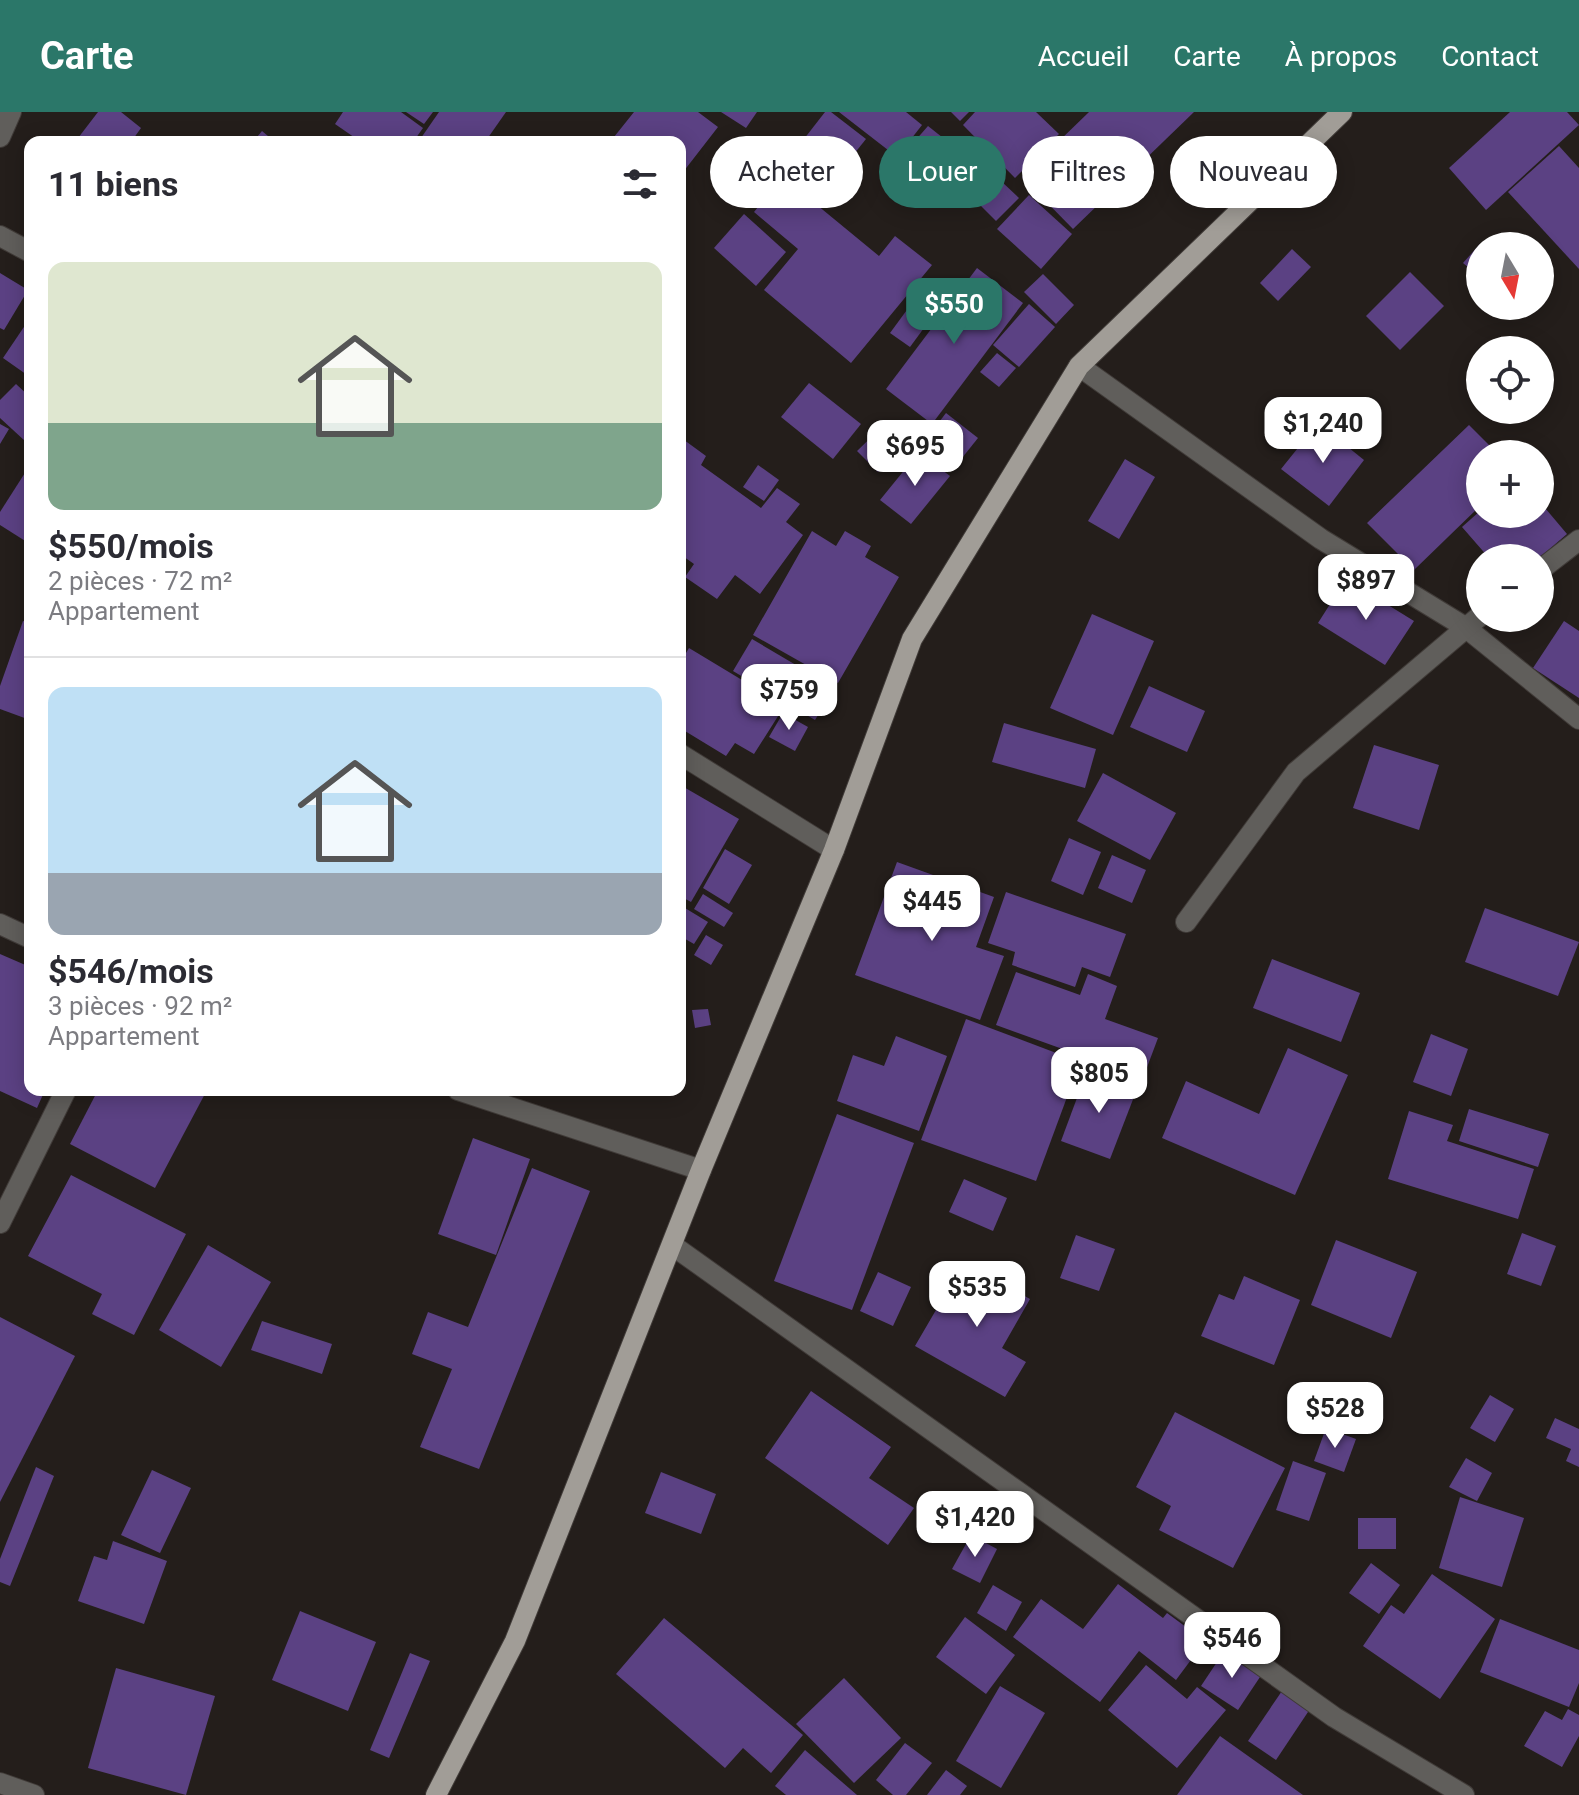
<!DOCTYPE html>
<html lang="fr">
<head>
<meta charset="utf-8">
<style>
	:root { --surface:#fff; --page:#f7f7f7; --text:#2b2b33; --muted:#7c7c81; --line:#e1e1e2; --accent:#2b7769 }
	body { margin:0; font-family:Roboto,sans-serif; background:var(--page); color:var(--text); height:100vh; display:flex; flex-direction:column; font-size:30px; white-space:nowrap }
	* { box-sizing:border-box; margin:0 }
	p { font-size:26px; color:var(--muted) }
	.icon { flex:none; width:44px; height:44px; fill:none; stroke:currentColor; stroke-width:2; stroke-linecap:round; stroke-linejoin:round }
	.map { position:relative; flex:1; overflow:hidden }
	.drawer { position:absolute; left:24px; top:24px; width:662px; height:960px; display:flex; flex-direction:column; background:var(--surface); border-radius:16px; box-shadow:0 4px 20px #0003 }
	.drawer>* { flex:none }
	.hud { position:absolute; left:710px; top:24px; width:748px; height:72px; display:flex; gap:16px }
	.needle { width:52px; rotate:170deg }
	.tools { position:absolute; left:1466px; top:120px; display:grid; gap:16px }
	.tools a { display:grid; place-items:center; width:88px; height:88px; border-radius:50%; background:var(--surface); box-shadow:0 4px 20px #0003; font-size:40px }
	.price { position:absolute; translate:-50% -68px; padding:0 18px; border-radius:16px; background:#fff; color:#222; font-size:26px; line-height:52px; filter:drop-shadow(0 2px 4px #0008) }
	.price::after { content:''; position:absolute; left:50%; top:48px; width:24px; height:18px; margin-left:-12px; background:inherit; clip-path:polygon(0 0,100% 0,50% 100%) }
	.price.current { background:var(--accent); color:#fff }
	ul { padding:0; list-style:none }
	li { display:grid; align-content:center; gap:16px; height:424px; padding:0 24px }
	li+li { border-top:2px solid var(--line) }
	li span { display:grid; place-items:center; height:248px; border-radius:16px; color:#555 }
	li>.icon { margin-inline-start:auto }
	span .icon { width:144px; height:144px; fill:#fffc; stroke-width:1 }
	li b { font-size:34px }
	h2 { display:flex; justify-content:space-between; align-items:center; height:96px; padding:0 24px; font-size:34px }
	.tag { padding:0 28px; border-radius:36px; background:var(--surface); box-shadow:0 4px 20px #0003; font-size:28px; line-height:72px }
	.tag.current { background:var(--accent); color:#fff }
	header { display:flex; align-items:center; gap:48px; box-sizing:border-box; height:112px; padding:0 40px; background:var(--accent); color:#fff }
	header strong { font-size:38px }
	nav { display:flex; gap:44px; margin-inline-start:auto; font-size:28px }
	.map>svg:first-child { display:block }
	.building { fill:#5b4183 }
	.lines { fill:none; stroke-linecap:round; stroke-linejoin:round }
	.service-casing { stroke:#403b38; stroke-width:22 }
	.minor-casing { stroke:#403b38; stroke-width:22 }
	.primary-casing { stroke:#403b38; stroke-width:22 }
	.service { stroke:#605e5b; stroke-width:20 }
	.minor { stroke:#605e5b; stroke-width:20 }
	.primary { stroke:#a19d97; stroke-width:20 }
</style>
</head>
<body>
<header>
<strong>Carte</strong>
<nav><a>Accueil</a><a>Carte</a><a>À propos</a><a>Contact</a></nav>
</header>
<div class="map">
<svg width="1579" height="1683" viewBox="0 0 1579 1683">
	<rect width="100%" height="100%" fill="#241e1b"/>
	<g class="building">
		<path d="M98 0H121L141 16 131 30H75Z"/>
		<path d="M343 0H401L423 16 413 30H361L335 12Z"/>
		<path d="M406 0H433L424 12Z"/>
		<path d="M439 0H506L485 30H426L421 26Z"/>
		<path d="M634 0H698L718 15 680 64V30H610Z"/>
		<path d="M721 0H757L746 16Z"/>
		<path d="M825 0H831L866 27 842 57 804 27Z"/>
		<path d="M839 0H906L922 13 897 45Z"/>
		<path d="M951 0H969L960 9Z"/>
		<path d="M975 0H1036L1059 22 1015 66 963 13Z"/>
		<path d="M1089 0H1194L1073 117 1022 65Z"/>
		<path d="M1510 0H1567L1579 13 1486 98 1449 56Z"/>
		<path d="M928 14 976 52 955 77 907 38Z"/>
		<path d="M262 19 275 30H253Z"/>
		<path d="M1559 34 1579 56V157L1508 80Z"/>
		<path d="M805 38 840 67 817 93 879 144 895 124 932 153 851 251 764 178 798 137 754 100Z"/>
		<path d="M983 52 1019 86 996 109 961 74Z"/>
		<path d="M1029 83 1072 122 1041 157 997 117Z"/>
		<path d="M744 102 786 140 756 174 714 136Z"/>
		<path d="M1480 132V165L1463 151Z"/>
		<path d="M1292 137 1311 155 1278 189 1260 171Z"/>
		<path d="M977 156 1023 191 932 312 886 277Z"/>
		<path d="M1410 160 1444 194 1400 238 1366 204Z"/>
		<path d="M0 161 28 178 4 218 0 216Z"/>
		<path d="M1043 162 1074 193 1056 212 1024 180Z"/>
		<path d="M926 172 946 186 910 235 890 221Z"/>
		<path d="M1029 192 1055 215 1019 255 993 233Z"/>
		<path d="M30 206V265L3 246Z"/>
		<path d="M997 241 1016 256 999 275 980 260Z"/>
		<path d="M809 271 861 312 833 347 781 305Z"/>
		<path d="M16 272 30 285V323L25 329 0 306V288Z"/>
		<path d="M946 301 978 326 954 356 923 331Z"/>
		<path d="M888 309 919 339 901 356 891 347 878 360 857 339Z"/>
		<path d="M1318 311 1364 348 1329 394 1281 357Z"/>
		<path d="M0 312 9 317 0 332Z"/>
		<path d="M1469 313 1498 342H1480V394L1414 458 1367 411Z"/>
		<path d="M680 325 706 344 701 353 761 396 777 376 800 392 786 410 803 423 760 482 735 463 717 487 685 465 694 452 680 442Z"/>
		<path d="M919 340 950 364 911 412 880 388Z"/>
		<path d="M1125 347 1155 365 1119 427 1088 409Z"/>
		<path d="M30 353V432L0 413V400Z"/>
		<path d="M758 353 779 368 764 389 743 375Z"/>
		<path d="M1540 390 1567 422 1539 446H1489L1462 415 1480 399 1540 402Z"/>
		<path d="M812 419 836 434 845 419 871 434 865 445 899 465 838 571 753 523Z"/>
		<path d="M1346 467 1414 509 1385 553 1318 511Z"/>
		<path d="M1092 502 1154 529 1113 623 1050 596Z"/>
		<path d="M23 509 30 511V608L0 597V574Z"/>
		<path d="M1564 509 1579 519V586L1533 556Z"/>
		<path d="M752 527 835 576 815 608 733 559Z"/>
		<path d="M689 536 767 583 762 590 780 601 754 642 735 631 726 644 680 616V551Z"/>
		<path d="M1149 574 1205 599 1187 640 1130 615Z"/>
		<path d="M783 601 808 615 795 639 769 625Z"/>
		<path d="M1004 611 1096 637 1085 676 992 650Z"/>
		<path d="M1374 633 1439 653 1419 718 1353 696Z"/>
		<path d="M1103 661 1176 701 1150 748 1077 709Z"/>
		<path d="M682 674 739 707 691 790 680 784Z"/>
		<path d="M1069 726 1101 740 1083 783 1051 769Z"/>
		<path d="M725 737 752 753 729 792 703 776Z"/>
		<path d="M1112 743 1146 758 1132 791 1098 776Z"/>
		<path d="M897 750 994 785 976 835 1004 844 980 908 855 863Z"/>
		<path d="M1006 780 1126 822 1110 865 1082 855 1075 875 1012 853 1015 840 988 831Z"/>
		<path d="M703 782 733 801 724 815 694 797Z"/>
		<path d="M680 793 708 810 694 832 680 824Z"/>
		<path d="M1485 796 1579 830 1558 884 1465 850Z"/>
		<path d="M706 823 723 833 711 853 694 843Z"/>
		<path d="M0 842 30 855V978H45L37 996 0 979Z"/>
		<path d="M1272 847 1360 881 1341 930 1253 896Z"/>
		<path d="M1016 860 1080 883 1088 862 1117 874 1105 907 1158 926 1143 966 996 913Z"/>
		<path d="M708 897 711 913 695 916 692 898Z"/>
		<path d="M966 907 1080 950 1036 1069 921 1028Z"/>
		<path d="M1431 922 1468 937 1451 984 1413 970Z"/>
		<path d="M896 924 947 944 919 1019 837 989 853 943 884 954Z"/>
		<path d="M1288 936 1348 963 1295 1083 1162 1026 1186 969 1259 1002Z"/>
		<path d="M1087 959 1137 977 1110 1047 1061 1029Z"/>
		<path d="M98 978H207L155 1076 70 1032Z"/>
		<path d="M539 978H598V980L540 984Z"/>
		<path d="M1469 997 1549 1022 1538 1055 1459 1029Z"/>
		<path d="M1409 999 1453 1013 1447 1029 1534 1057 1518 1107 1388 1067Z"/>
		<path d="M837 1002 914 1031 852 1198 774 1169Z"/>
		<path d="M473 1026 530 1047 496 1143 438 1122Z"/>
		<path d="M532 1056 590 1079 479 1357 420 1335 452 1257 412 1242 428 1200 468 1215Z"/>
		<path d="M71 1063 186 1122 134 1223 92 1202 102 1182 28 1144Z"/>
		<path d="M964 1067 1007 1086 993 1119 949 1100Z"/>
		<path d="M1522 1121 1556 1134 1541 1174 1507 1162Z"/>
		<path d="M1076 1123 1115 1137 1099 1179 1060 1166Z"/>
		<path d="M1336 1128 1417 1160 1391 1226 1311 1193Z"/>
		<path d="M208 1133 271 1170 221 1255 159 1218Z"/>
		<path d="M964 1150 1030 1187 1002 1236 1026 1250 1005 1285 915 1234Z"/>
		<path d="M878 1160 911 1175 893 1214 860 1199Z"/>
		<path d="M1244 1164 1300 1188 1274 1253 1201 1224 1219 1182 1234 1188Z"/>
		<path d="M0 1205 75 1244 0 1390Z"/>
		<path d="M262 1209 332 1232 322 1262 251 1238Z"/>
		<path d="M811 1279 891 1335 869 1366 914 1396 888 1433 765 1346Z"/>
		<path d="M1490 1283 1514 1297 1495 1330 1470 1316Z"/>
		<path d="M1175 1300 1285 1356 1233 1456 1159 1418 1171 1394 1136 1375Z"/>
		<path d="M1555 1306 1579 1317V1355L1566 1349 1571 1337 1546 1326Z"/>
		<path d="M1326 1316 1356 1327 1344 1360 1314 1349Z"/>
		<path d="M1466 1346 1492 1361 1477 1389 1449 1375Z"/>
		<path d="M1293 1349 1326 1361 1309 1409 1276 1398Z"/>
		<path d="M36 1355 54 1364 10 1474 0 1470V1447Z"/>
		<path d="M152 1358 191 1376 160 1441 121 1423Z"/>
		<path d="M661 1360 716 1382 701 1422 645 1401Z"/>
		<path d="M1460 1385 1524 1406 1502 1475 1439 1456Z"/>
		<rect x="1358" y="1406" width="38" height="31"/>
		<path d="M971 1423 997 1437 980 1471 952 1457Z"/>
		<path d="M113 1429 167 1449 144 1512 78 1489 94 1444 107 1448Z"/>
		<path d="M1371 1451 1400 1473 1379 1502 1349 1481Z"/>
		<path d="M1432 1462 1495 1507 1440 1587 1363 1534 1391 1493 1404 1502Z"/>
		<path d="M1118 1472 1163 1506 1167 1501 1205 1529 1176 1568 1139 1539 1100 1590 1013 1525 1041 1487 1083 1517Z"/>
		<path d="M993 1473 1022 1490 1006 1519 977 1501Z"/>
		<path d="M300 1499 376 1530 348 1599 272 1568Z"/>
		<path d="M965 1505 1015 1543 986 1582 936 1545Z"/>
		<path d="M664 1506 803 1623 771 1661 743 1636 725 1656 616 1562Z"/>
		<path d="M1500 1507 1579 1538V1571L1569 1595 1480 1560Z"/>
		<path d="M1225 1538 1262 1562 1238 1598 1201 1574Z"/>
		<path d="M410 1541 430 1549 389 1646 370 1638Z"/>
		<path d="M1146 1553 1187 1587 1197 1575 1226 1598 1177 1656 1108 1598Z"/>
		<path d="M116 1556 215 1584 186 1683 88 1656Z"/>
		<path d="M844 1566 901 1626 854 1671 796 1612Z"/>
		<path d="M1000 1574 1045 1601 1001 1676 956 1649Z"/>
		<path d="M1284 1576 1312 1594 1276 1648 1248 1629Z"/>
		<path d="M1568 1597 1579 1603V1624L1562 1655 1524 1634 1545 1599 1562 1608Z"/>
		<path d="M1220 1624 1303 1683H1177Z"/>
		<path d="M905 1631 932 1651 906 1683H893L876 1668Z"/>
		<path d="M805 1638 857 1683H786L775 1674Z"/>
		<path d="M946 1658 967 1674 960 1683H927Z"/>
	</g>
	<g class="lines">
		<defs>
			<g id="service">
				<path d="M1079 254 1321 427 1465 515 1579 607"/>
				<path d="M0 1111 66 978"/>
			</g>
			<g id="minor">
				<path d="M0 25 11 0"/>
				<path d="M0 124 30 140"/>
				<path d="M1540 458 1579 428"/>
				<path d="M680 642 834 738"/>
				<path d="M1186 810 1296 660 1480 504"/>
				<path d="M0 812 30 826"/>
				<path d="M458 978 701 1058"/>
				<path d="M672 1133 1334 1605 1464 1683"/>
				<path d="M0 1671 34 1683"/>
			</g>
			<path id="primary" d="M436 1683 515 1529 701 1058 834 738 912 527 1079 254 1342 0"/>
		</defs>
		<use href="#service" class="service-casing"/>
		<use href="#minor" class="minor-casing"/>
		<use href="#primary" class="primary-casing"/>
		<use href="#service" class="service"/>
		<use href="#minor" class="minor"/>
		<use href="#primary" class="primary"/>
	</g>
</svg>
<div class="tools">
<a><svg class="needle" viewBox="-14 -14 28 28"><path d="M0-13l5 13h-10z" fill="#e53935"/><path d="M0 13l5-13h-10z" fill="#7c7c81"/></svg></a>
<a><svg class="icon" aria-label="locate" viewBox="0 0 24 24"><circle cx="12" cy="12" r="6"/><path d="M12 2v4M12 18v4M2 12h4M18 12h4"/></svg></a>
<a>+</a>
<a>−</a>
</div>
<b class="price current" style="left:954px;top:234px">$550</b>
<b class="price" style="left:1323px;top:353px">$1,240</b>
<b class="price" style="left:915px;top:376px">$695</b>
<b class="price" style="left:1366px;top:510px">$897</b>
<b class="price" style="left:789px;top:620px">$759</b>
<b class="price" style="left:932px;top:831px">$445</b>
<b class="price" style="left:1099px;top:1003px">$805</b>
<b class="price" style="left:977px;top:1217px">$535</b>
<b class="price" style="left:1335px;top:1338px">$528</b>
<b class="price" style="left:975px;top:1447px">$1,420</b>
<b class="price" style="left:1232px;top:1568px">$546</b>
<div class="hud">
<a class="tag">Acheter</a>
<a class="tag current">Louer</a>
<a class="tag">Filtres</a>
<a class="tag">Nouveau</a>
</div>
<section class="drawer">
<h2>11 biens<svg class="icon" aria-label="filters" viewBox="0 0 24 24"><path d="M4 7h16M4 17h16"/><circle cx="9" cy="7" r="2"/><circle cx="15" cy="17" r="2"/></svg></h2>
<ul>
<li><span style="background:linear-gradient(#dfe7d0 65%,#7fa58c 0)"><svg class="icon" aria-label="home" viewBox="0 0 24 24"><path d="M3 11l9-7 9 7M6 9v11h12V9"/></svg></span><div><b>$550/mois</b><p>2 pièces · 72 m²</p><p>Appartement</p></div></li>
<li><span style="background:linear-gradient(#bfe0f5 75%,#9aa5b1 0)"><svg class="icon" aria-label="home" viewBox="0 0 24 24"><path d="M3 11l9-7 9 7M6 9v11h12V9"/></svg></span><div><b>$546/mois</b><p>3 pièces · 92 m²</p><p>Appartement</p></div></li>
</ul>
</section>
</div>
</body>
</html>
